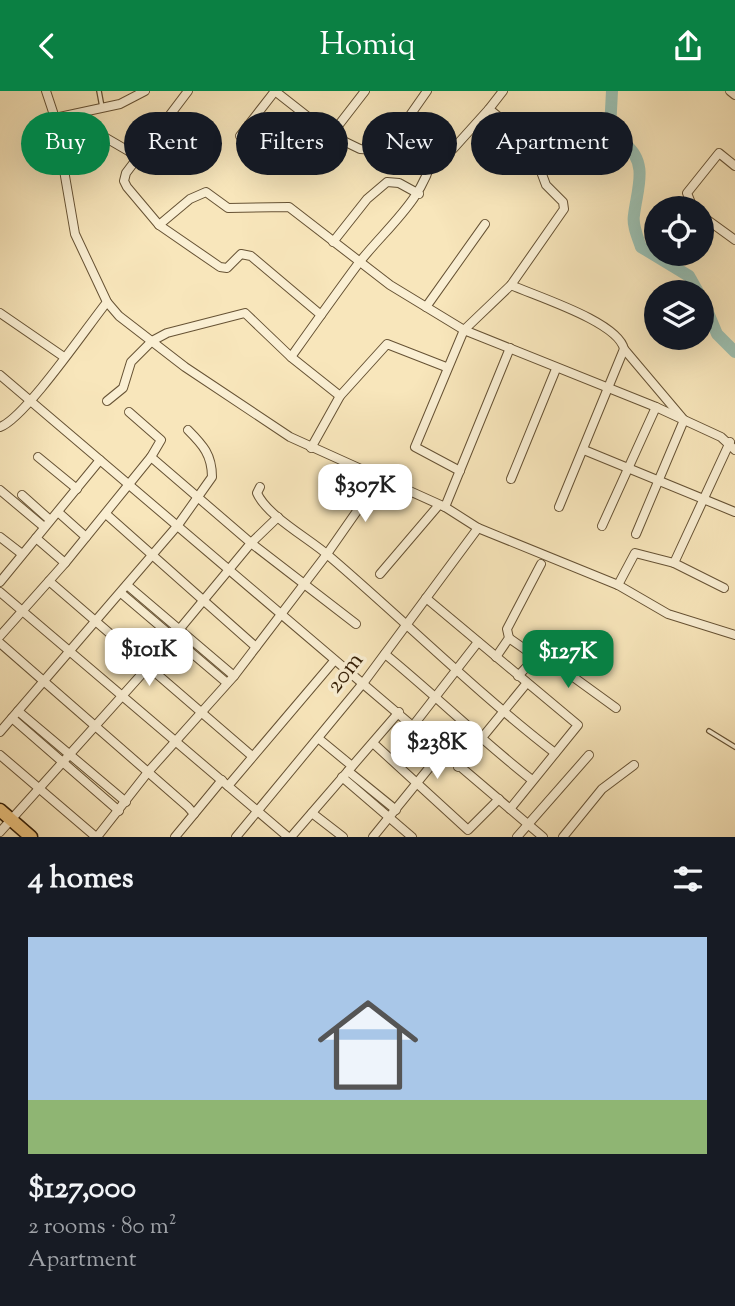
<!DOCTYPE html>
<html lang="en">
<head>
<meta charset="utf-8">
<style>
	:root { --surface:#171b24; --page:#20242c; --text:#f1f3f6; --muted:#9ea1a6; --accent:#0b8043 }
	body { margin:0; font-family:"Sorts Mill Goudy",serif; background:var(--page); color:var(--text); height:100vh; display:flex; flex-direction:column; font-size:26px; white-space:nowrap }
	* { box-sizing:border-box; margin:0 }
	p { font-size:23px; color:var(--muted) }
	.icon { flex:none; width:38px; height:38px; fill:none; stroke:currentColor; stroke-width:2; stroke-linecap:round; stroke-linejoin:round }
	.map { position:relative; height:746px; overflow:hidden }
	.sheet { display:flex; flex-direction:column; background:var(--surface); flex:1 }
	.sheet>* { flex:none }
	.guide { position:absolute; left:21px; top:21px; width:693px; height:63px; display:flex; gap:14px }
	.fabs { position:absolute; left:644px; top:105px; display:grid; gap:14px }
	.fabs a { display:grid; place-items:center; width:70px; height:70px; border-radius:50%; background:var(--surface); box-shadow:0 7px 28px #0002; font-size:35px }
	.price { position:absolute; translate:-50% -60px; padding:0 16px; border-radius:14px; background:#fff; color:#222; font-size:23px; line-height:46px; filter:drop-shadow(0 2px 4px #0008) }
	.price::after { content:''; position:absolute; left:50%; top:42px; width:21px; height:16px; margin-left:-10px; background:inherit; clip-path:polygon(0 0,100% 0,50% 100%) }
	.price.on { background:var(--accent); color:#fff }
	ul { padding:0; list-style:none }
	li { display:grid; align-content:center; gap:14px; height:371px; padding:0 28px }
	li span { display:grid; place-items:center; height:217px; border-radius:0px; color:#555 }
	li>.icon { margin-inline-start:auto }
	span .icon { width:126px; height:126px; fill:#fffc; stroke-width:1 }
	li b { font-size:30px }
	h2 { display:flex; justify-content:space-between; align-items:center; height:84px; padding:0 28px; font-size:30px }
	.pill { padding:0 24px; border-radius:32px; background:var(--surface); box-shadow:0 7px 28px #0002; font-size:24px; line-height:63px }
	.pill.on { background:var(--accent); color:#fff }
	header { display:flex; justify-content:space-between; align-items:center; height:91px; padding:0 28px; background:var(--accent); color:#fff; font-size:32px; font-weight:600 }
	.map>svg:first-child { display:block }
	.lines { fill:none; stroke-linecap:round; stroke-linejoin:round }
	.river { stroke:#9dc0b1; stroke-width:12 }
	.service-casing { stroke:#665234; stroke-width:6 }
	.minor-casing { stroke:#665234; stroke-width:10 }
	.primary-casing { stroke:#362007; stroke-width:15 }
	.service { stroke:#faefd3; stroke-width:3.5 }
	.minor { stroke:#faefd3; stroke-width:8 }
	.primary { stroke:#ecc37e; stroke-width:12 }
	.labels { text-anchor:middle; stroke-width:7; stroke-linejoin:round; paint-order:stroke }
	.street-label { font-size:24px; fill:#362007; stroke:#faefd3 }
</style>
</head>
<body>
<header><svg class="icon" aria-label="back" viewBox="0 0 24 24"><path d="M15 5l-7 7 7 7"/></svg>Homiq<svg class="icon" aria-label="share" viewBox="0 0 24 24"><path d="M12 15V3M7 8l5-5 5 5M5 13v7h14v-7"/></svg></header>
<div class="map">
<svg width="735" height="746" viewBox="0 0 735 746">
	<rect width="100%" height="100%" fill="#f8e6bb"/>
	<filter id="stains"><feTurbulence type="fractalNoise" baseFrequency=".00286" numOctaves="4"/><feColorMatrix values="0 0 0 0 .2 0 0 0 0 .09 0 0 0 0 .02 0 0 0 .5 -.17"/></filter>
	<radialGradient id="worn" r=".72"><stop offset=".6" stop-color="#630" stop-opacity="0"/><stop offset="1" stop-color="#630" stop-opacity=".3"/></radialGradient>
	<g class="lines">
		<g class="river">
			<path d="M612 0 610 39 620 56 625 53C649 72 637 98 634 124 632 134 638 147 641 156L689 185 698 201"/>
			<path d="M702 207 717 243 735 261"/>
		</g>
		<defs>
			<g id="service">
				<path d="M99 0 102 16"/>
				<path d="M709 640 735 656"/>
			</g>
			<g id="minor">
				<path d="M46 0 55 27 75 143 107 211 119 225 185 276 290 346 445 416 478 437 618 494 668 523 735 544"/>
				<path d="M188 0 126 82 124 90 127 96 159 134 220 176 227 177 241 163 251 165 321 224"/>
				<path d="M275 0 331 44"/>
				<path d="M365 0 331 44 360 58 433 63 453 58 489 18"/>
				<path d="M730 0 735 4"/>
				<path d="M70 26 137 65"/>
				<path d="M55 27 120 13 145 0"/>
				<path d="M240 45 275 0"/>
				<path d="M394 58 406 30 427 0"/>
				<path d="M693 117 687 102 719 62 735 75"/>
				<path d="M702 125 735 149"/>
				<path d="M159 134 190 108 206 101 228 117 289 116 390 194 464 239 656 316 721 346 735 359"/>
				<path d="M333 151 367 108 387 91 399 92 419 103"/>
				<path d="M511 194C538 206 618 231 624 258L559 416"/>
				<path d="M426 216 485 133"/>
				<path d="M0 222 64 266"/>
				<path d="M624 258 684 329 636 443"/>
				<path d="M291 266C313 235 335 204 358 173 386 137 424 109 433 63"/>
				<path d="M0 284 543 746"/>
				<path d="M107 310 123 297 131 271 152 250 167 242 245 222 291 266 340 305"/>
				<path d="M129 321 161 349 151 366"/>
				<path d="M0 336C25 327 87 236 107 211"/>
				<path d="M311 357 340 305 387 253 446 276"/>
				<path d="M584 359 735 421"/>
				<path d="M38 366 77 398"/>
				<path d="M460 380 415 356 464 239 511 194 564 118 563 111 546 94 530 51 489 18 503 0"/>
				<path d="M511 388 556 278"/>
				<path d="M260 396 257 402C267 425 310 448 329 465 405 530 476 601 555 662"/>
				<path d="M0 399 44 436"/>
				<path d="M22 404 50 429"/>
				<path d="M445 416 510 257"/>
				<path d="M58 421 86 446"/>
				<path d="M106 423 256 556"/>
				<path d="M602 435 656 316"/>
				<path d="M0 446 22 463"/>
				<path d="M36 447 65 472"/>
				<path d="M674 472 724 497"/>
				<path d="M380 483 438 415"/>
				<path d="M49 490 252 665"/>
				<path d="M0 491 100 369"/>
				<path d="M127 494 234 585"/>
				<path d="M618 494 635 462 674 472 730 351"/>
				<path d="M0 501 288 746"/>
				<path d="M121 502 227 592"/>
				<path d="M426 507 578 634 510 718"/>
				<path d="M0 545 65 472 151 366 251 452 356 533"/>
				<path d="M509 547 536 566"/>
				<path d="M0 552 188 716 194 723 175 746"/>
				<path d="M385 563C435 604 481 649 532 689"/>
				<path d="M496 566 509 547 507 538 541 473"/>
				<path d="M518 585 536 566 554 572 616 617"/>
				<path d="M18 620 126 711"/>
				<path d="M12 627 119 720"/>
				<path d="M412 636 478 551"/>
				<path d="M0 641 178 434 212 386C212 364 203 354 188 339"/>
				<path d="M318 647 352 675"/>
				<path d="M373 652 468 739 499 708"/>
				<path d="M0 664 96 746"/>
				<path d="M458 676 526 593"/>
				<path d="M348 680 396 719"/>
				<path d="M342 686 412 746"/>
				<path d="M228 695 334 570"/>
				<path d="M312 722 343 746"/>
				<path d="M194 723 222 689"/>
				<path d="M0 741 149 575 251 452 278 426"/>
				<path d="M97 746 148 681 234 585 327 463 380 387"/>
				<path d="M236 746 364 591 478 437"/>
				<path d="M291 746 399 621"/>
				<path d="M373 746 442 661"/>
				<path d="M517 746 589 664"/>
				<path d="M563 746 602 698 634 674"/>
			</g>
			<path id="primary" d="M0 719 31 746"/>
		</defs>
		<use href="#service" class="service-casing"/>
		<use href="#minor" class="minor-casing"/>
		<use href="#primary" class="primary-casing"/>
		<use href="#service" class="service"/>
		<use href="#minor" class="minor"/>
		<use href="#primary" class="primary"/>
	</g>
	<g class="labels">
		<g class="street-label">
			<text transform="translate(344 581) rotate(-52)" y="8">20m</text>
		</g>
	</g>
	<rect width="100%" height="100%" filter="url(#stains)"/>
	<rect width="100%" height="100%" fill="url(#worn)"/>
</svg>
<div class="fabs">
<a><svg class="icon" aria-label="locate" viewBox="0 0 24 24"><circle cx="12" cy="12" r="6"/><path d="M12 2v4M12 18v4M2 12h4M18 12h4"/></svg></a>
<a><svg class="icon" aria-label="layers" viewBox="0 0 24 24"><path d="M12 4l9 5-9 5-9-5zM3 14l9 5 9-5"/></svg></a>
</div>
<b class="price" style="left:365px;top:433px">$307K</b>
<b class="price" style="left:149px;top:597px">$101K</b>
<b class="price on" style="left:568px;top:599px">$127K</b>
<b class="price" style="left:437px;top:690px">$238K</b>
<div class="guide">
<a class="pill on">Buy</a>
<a class="pill">Rent</a>
<a class="pill">Filters</a>
<a class="pill">New</a>
<a class="pill">Apartment</a>
</div>
</div>
<section class="sheet">
<h2>4 homes<svg class="icon" aria-label="filters" viewBox="0 0 24 24"><path d="M4 7h16M4 17h16"/><circle cx="9" cy="7" r="2"/><circle cx="15" cy="17" r="2"/></svg></h2>
<ul>
<li><span style="background:linear-gradient(#a9c7e8 75%,#8fb573 0)"><svg class="icon" aria-label="home" viewBox="0 0 24 24"><path d="M3 11l9-7 9 7M6 9v11h12V9"/></svg></span><div><b>$127,000</b><p>2 rooms · 80 m²</p><p>Apartment</p></div></li>
</ul>
</section>
</body>
</html>
